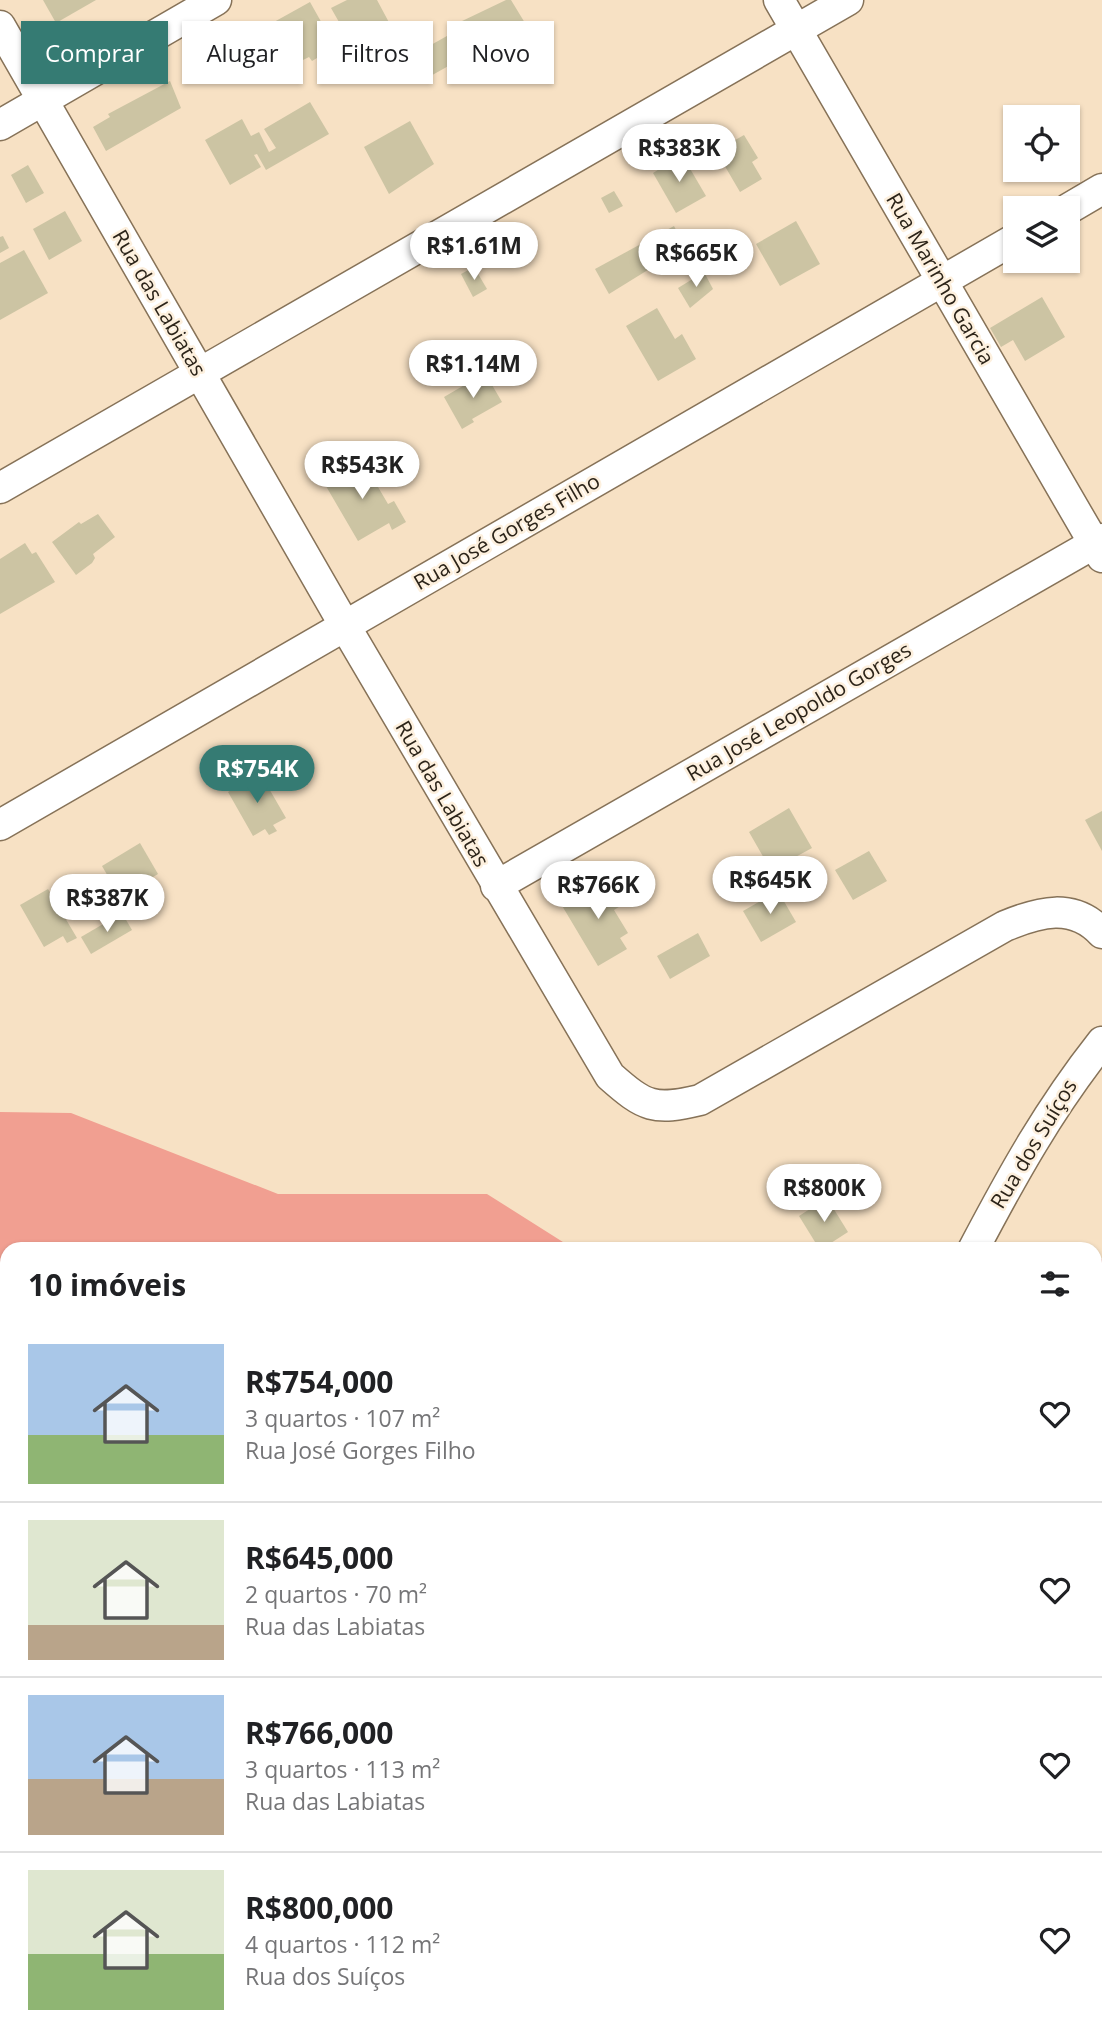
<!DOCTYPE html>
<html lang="pt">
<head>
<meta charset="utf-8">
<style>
	:root { --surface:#fff; --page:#f2f2f2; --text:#202124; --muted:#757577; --line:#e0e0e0; --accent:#357b73 }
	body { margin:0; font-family:"Open Sans",sans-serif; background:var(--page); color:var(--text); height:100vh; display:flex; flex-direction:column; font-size:26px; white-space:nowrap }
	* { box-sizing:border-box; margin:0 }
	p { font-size:23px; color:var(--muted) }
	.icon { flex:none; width:38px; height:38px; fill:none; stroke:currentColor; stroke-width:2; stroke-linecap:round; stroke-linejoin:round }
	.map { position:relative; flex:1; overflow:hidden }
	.drawer { position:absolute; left:0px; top:1242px; width:1102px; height:800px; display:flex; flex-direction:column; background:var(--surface); border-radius:21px 21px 0 0; box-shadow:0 2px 5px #0004 }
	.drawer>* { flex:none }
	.top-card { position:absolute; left:21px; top:21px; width:700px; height:63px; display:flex; gap:14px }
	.controls { position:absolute; left:1003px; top:105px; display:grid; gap:14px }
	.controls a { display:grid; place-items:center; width:77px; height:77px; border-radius:0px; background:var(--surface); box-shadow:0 2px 5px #0004; font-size:35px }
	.price { position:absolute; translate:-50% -60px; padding:0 16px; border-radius:24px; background:#fff; color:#222; font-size:23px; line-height:46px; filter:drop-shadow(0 2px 4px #0008) }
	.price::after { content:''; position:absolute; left:50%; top:42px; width:21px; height:16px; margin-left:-10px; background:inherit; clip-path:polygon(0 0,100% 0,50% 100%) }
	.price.active { background:var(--accent); color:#fff }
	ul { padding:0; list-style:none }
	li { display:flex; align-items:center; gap:21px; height:175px; padding:0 28px }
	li+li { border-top:2px solid var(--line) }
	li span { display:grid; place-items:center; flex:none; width:196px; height:140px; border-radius:0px; color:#555 }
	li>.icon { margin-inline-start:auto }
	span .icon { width:84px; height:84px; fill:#fffc; stroke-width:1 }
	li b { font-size:30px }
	h2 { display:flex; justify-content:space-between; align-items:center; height:84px; padding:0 28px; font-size:30px }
	.pill { padding:0 24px; border-radius:0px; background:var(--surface); box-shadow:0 2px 5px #0004; font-size:24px; line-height:63px }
	.pill.active { background:var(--accent); color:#fff }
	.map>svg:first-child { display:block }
	.forest { fill:#f19f91 }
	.building { fill:#ccc4a3 }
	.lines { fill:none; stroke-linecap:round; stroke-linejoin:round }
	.street-casing { stroke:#867258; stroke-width:33 }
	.street { stroke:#fff; stroke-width:30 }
	.labels { text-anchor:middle; stroke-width:5; stroke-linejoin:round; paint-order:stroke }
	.street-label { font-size:21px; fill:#2c2419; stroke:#fdf0de }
</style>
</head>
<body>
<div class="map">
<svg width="1102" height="2042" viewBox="0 0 1102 2042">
	<rect width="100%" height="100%" fill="#f7e1c4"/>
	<path class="forest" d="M0 1112 71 1113 278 1194H487L574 1249 7 1250V2035H1096V1260L1102 1259V2042H0Z"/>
	<g class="building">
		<path d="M43 0H96L56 23Z"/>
		<path d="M347 0H377L407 56 389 67 382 56 364 66 331 8Z"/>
		<path d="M506 0H511L525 23 427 78 413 55 463 27 460 22Z"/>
		<path d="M310 2 333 43 319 51 322 55 312 61 309 57 297 63 274 22Z"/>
		<path d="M170 81 181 108 106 151 93 127 110 117 108 114Z"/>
		<path d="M310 102 329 134 266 170 257 154 254 155 261 167 230 185 205 140 242 119 251 136 259 132 269 152 276 148 264 129Z"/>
		<path d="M410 121 434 164 389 194 364 147Z"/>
		<path d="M744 135 758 158 752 162 762 179 740 192 716 151Z"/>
		<path d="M682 155 706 196 676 213 653 173Z"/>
		<path d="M28 165 44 193 26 203 11 175Z"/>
		<path d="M614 191 623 206 609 213 601 198Z"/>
		<path d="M65 211 82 241 49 260 33 229Z"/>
		<path d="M796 221 820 264 780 286 756 244Z"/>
		<path d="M674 226 685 247 609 294 595 269Z"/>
		<path d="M3 236 9 248 0 253V237Z"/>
		<path d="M24 250 48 293 0 320V263Z"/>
		<path d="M474 267 487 289 473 297 461 274Z"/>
		<path d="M704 272 713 289 690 308 678 288Z"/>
		<path d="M1042 297 1065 337 1025 361 1013 340 1001 347 990 328Z"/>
		<path d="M657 308 675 339 682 334 696 359 658 381 626 326Z"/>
		<path d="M485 373 502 402 472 419 474 422 462 429 444 397Z"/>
		<path d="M361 458 388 504 394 501 406 522 392 530 389 523 358 541 323 481Z"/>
		<path d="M98 514 115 537 93 554 95 558 92 563 76 575 52 542 79 522 81 524Z"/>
		<path d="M25 543 32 554 36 552 55 582 0 614V559Z"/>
		<path d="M260 773 286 818 273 825 277 831 269 835 265 829 253 836 228 792Z"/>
		<path d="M789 808 812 848 790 860 788 856 769 867 749 832Z"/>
		<path d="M1102 811V851L1085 820Z"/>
		<path d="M140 843 158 874 120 897 102 866Z"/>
		<path d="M869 851 887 881 853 900 835 870Z"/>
		<path d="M606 877 622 905 614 910 628 933 620 938 627 949 598 966 561 904Z"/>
		<path d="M48 889 77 938 67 943 63 936 44 947 20 905Z"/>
		<path d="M778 891 796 922 761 942 743 911Z"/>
		<path d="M122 913 132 930 91 954 81 937Z"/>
		<path d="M698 933 710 956 670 979 657 956Z"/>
		<path d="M827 1198 848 1232 820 1250 799 1216Z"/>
	</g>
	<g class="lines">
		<defs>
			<g id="street">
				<path d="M779 0 1102 557"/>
				<path d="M0 26 345 626 610 1076C645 1107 654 1111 700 1100L1005 926C1039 912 1073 902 1102 933"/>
				<path d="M0 125 216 0"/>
				<path d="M1068 209 1102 189"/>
				<path d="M0 488 848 0"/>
				<path d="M0 825 1015 239"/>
				<path d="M496 886 1102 539"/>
				<path d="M973 1250C1013 1174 1049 1109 1102 1042"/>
				<path d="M570 2042 575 2035"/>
			</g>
		</defs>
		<use href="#street" class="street-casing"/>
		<use href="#street" class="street"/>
	</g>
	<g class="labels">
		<g class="street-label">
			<text transform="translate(940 279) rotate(60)" y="7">Rua Marinho Garcia</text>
			<text transform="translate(159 303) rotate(60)" y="7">Rua das Labiatas</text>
			<text transform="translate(507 532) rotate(-30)" y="7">Rua José Gorges Filho</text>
			<text transform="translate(799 712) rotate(-30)" y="7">Rua José Leopoldo Gorges</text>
			<text transform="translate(442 794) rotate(60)" y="7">Rua das Labiatas</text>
			<text transform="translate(1034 1144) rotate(-59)" y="7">Rua dos Suíços</text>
		</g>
	</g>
</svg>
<div class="controls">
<a><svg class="icon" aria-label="locate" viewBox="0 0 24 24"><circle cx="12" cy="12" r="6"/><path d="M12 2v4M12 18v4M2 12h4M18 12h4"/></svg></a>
<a><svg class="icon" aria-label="layers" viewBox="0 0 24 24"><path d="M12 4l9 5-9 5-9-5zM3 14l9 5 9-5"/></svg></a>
</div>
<b class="price" style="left:679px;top:184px">R$383K</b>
<b class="price" style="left:474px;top:282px">R$1.61M</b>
<b class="price" style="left:696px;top:289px">R$665K</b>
<b class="price" style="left:473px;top:400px">R$1.14M</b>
<b class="price" style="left:362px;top:501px">R$543K</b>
<b class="price active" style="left:257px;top:805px">R$754K</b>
<b class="price" style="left:770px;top:916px">R$645K</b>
<b class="price" style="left:598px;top:921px">R$766K</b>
<b class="price" style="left:107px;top:934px">R$387K</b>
<b class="price" style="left:824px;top:1224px">R$800K</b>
<div class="top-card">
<a class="pill active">Comprar</a>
<a class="pill">Alugar</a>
<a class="pill">Filtros</a>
<a class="pill">Novo</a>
</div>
<section class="drawer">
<h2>10 imóveis<svg class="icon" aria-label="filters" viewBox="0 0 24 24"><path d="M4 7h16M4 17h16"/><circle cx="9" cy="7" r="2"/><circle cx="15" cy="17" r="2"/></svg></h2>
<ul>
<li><span style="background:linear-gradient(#a9c7e8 65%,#8fb573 0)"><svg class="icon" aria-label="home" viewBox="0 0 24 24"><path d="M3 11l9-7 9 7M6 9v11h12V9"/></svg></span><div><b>R$754,000</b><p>3 quartos · 107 m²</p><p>Rua José Gorges Filho</p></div><svg class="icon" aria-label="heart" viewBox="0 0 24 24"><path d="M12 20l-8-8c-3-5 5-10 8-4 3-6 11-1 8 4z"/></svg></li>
<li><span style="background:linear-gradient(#dfe7d0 75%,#b9a48a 0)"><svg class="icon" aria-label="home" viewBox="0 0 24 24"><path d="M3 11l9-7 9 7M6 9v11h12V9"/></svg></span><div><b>R$645,000</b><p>2 quartos · 70 m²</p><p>Rua das Labiatas</p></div><svg class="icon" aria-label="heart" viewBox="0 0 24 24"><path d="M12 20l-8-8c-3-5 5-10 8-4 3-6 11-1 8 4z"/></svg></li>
<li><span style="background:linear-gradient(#a9c7e8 60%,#b9a48a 0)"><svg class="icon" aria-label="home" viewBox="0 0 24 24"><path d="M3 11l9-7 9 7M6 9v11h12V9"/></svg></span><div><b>R$766,000</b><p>3 quartos · 113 m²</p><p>Rua das Labiatas</p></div><svg class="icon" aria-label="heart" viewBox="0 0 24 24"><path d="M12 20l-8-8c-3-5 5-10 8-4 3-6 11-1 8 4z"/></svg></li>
<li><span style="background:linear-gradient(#dfe7d0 60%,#8fb573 0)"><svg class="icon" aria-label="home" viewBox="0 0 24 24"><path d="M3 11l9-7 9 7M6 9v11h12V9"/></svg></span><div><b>R$800,000</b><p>4 quartos · 112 m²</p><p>Rua dos Suíços</p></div><svg class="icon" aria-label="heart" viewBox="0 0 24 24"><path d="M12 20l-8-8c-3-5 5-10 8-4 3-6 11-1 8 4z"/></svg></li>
</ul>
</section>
</div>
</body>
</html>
